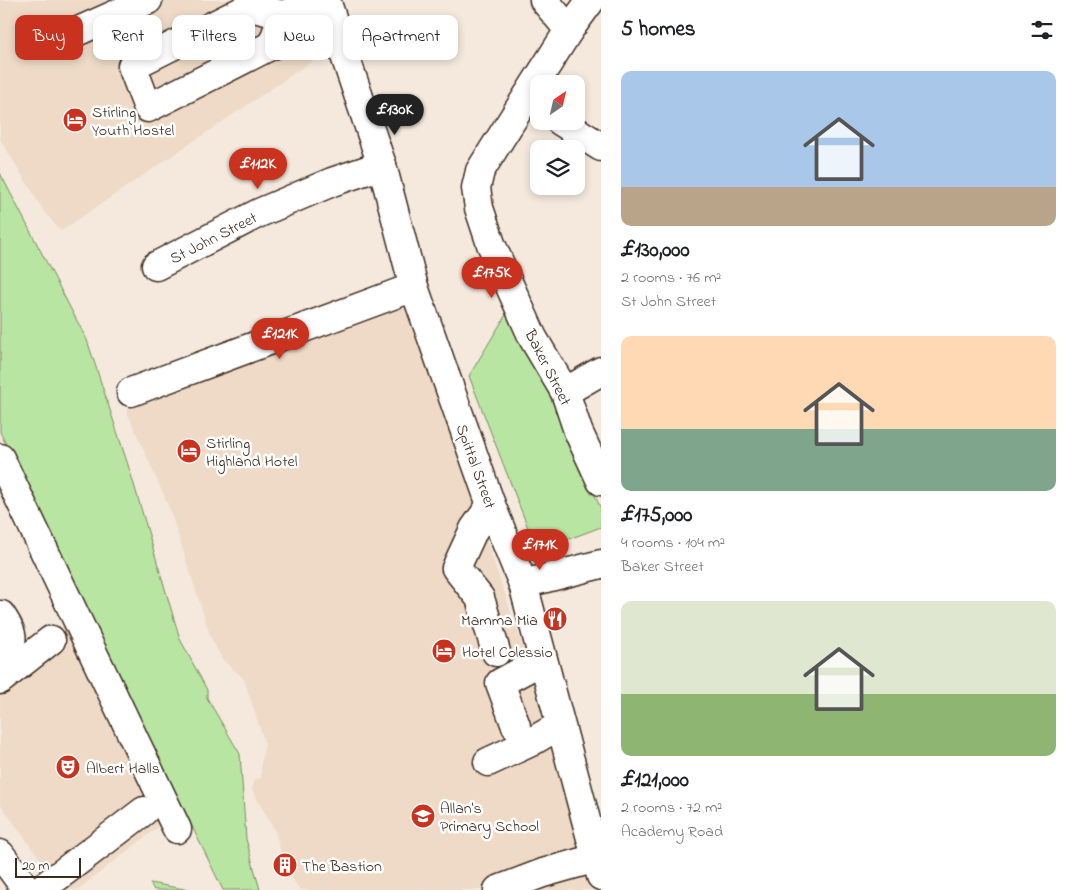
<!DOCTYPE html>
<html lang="en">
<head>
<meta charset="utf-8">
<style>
	:root { --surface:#fff; --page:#f2f2f2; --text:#202124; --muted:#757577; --accent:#c8321e }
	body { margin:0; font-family:"Indie Flower",sans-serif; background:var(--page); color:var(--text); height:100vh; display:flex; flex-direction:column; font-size:19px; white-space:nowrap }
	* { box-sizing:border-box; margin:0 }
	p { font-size:16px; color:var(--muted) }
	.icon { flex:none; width:28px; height:28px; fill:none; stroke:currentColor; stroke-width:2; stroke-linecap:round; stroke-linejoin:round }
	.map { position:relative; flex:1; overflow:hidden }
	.sheet { display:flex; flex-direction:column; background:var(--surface); width:475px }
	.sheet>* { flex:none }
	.top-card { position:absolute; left:15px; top:15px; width:475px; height:45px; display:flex; gap:10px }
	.needle { width:32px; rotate:34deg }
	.fabs { position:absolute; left:530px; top:75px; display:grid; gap:10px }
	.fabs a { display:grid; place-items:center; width:55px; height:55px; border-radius:10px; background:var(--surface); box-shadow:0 2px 8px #0003; font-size:25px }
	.scale { position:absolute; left:15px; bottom:12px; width:66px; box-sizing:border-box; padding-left:5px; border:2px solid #3b2a1e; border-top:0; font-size:14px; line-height:18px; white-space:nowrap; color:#3b2a1e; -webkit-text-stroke:4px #fff; paint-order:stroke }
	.price { position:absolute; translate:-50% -42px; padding:0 11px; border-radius:18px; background:var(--accent); color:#fff; font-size:16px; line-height:32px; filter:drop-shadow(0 1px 2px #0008) }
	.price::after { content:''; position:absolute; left:50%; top:30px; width:15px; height:11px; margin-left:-8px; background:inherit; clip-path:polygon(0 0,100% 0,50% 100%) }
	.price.active { background:#222; color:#fff }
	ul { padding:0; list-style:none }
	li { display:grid; align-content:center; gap:10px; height:265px; padding:0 20px }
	li span { display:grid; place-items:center; height:155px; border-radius:10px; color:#555 }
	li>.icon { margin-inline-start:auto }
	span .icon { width:90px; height:90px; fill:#fffc; stroke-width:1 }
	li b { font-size:21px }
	h2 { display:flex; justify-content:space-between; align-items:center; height:60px; padding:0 20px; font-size:21px }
	.pill { padding:0 18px; border-radius:10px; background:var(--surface); box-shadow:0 2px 8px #0003; font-size:18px; line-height:45px }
	.pill.active { background:var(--accent); color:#fff }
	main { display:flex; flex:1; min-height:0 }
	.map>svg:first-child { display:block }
	.built { fill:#eedac7 }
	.green { fill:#b9e5a3; stroke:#7a8860 }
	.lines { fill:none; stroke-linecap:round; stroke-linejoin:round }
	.minor-casing { stroke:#3b2a1e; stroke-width:31 }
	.minor { stroke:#fff; stroke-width:28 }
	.labels { text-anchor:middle; stroke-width:5; stroke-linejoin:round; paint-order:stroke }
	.poi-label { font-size:16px; fill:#3b2a1e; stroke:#fff; text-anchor:start }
	.street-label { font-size:16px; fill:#3b2a1e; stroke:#fff }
</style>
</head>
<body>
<main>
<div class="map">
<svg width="601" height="890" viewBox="0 0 601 890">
	<rect width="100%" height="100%" fill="#f5e9de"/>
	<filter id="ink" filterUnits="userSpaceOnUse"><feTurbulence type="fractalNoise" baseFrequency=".02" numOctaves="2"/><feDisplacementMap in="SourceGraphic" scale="10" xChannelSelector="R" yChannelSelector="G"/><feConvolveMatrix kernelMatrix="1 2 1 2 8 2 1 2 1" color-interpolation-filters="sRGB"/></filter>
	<g filter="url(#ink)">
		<g class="built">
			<path d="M0 0H310L327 51 61 231 45 213 0 139Z"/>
			<path d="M405 302 550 726 570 801 590 890H300L287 871 292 866V861L287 857H282L275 831 252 790 253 781 261 778V763L265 744 244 679 222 659 211 638 169 507 126 410Z"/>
			<path d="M71 621 166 821 77 890H62L0 804V674Z"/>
		</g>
		<g class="green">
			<path d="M0 173 87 340 129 468 180 639 207 690V698L240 754 246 839 260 890H223L0 432Z"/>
			<path d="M510 308 601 509V527L537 551 469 376Z"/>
			<path d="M150 883 190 890H154Z"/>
		</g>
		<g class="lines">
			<defs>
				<g id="minor">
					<path d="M326 0 382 165 414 287 491 505 523 584 601 876"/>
					<path d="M544 0 569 30"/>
					<path d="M591 0 569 30 495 147 480 171 476 188 479 208 491 244 533 338 565 392 578 431 601 481"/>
					<path d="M283 15 272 45 148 108 132 66 250 7 283 15 324 0"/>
					<path d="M65 37 148 0"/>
					<path d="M560 121 601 147"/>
					<path d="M156 266 259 213 332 182 382 165"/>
					<path d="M131 392 414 287"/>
					<path d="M565 392 601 371"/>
					<path d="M0 458 177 829"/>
					<path d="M491 505 474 529 456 568 480 598 496 652"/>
					<path d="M523 584 601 564"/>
					<path d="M0 656C18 642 12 632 1 615"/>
					<path d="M0 680 51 640"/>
					<path d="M516 726 500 683 543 660"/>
					<path d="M488 762 531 742 560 725"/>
					<path d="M0 854 27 890"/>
					<path d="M40 890 144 811"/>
					<path d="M498 890 543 873 596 858"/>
				</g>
			</defs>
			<use href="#minor" class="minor-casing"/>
			<use href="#minor" class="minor"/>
		</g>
	</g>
	<defs>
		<symbol id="hotel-disc" viewBox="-11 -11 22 22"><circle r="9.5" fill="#c8321e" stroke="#fff"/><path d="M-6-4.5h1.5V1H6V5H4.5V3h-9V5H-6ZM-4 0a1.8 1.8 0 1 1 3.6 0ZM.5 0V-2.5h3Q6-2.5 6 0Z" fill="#fff"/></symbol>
		<symbol id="restaurant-disc" viewBox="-11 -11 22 22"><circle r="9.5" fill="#c8321e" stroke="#fff"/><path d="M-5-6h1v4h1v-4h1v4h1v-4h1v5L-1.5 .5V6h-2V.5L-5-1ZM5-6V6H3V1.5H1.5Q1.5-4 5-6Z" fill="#fff"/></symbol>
		<symbol id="theatre-disc" viewBox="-11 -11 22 22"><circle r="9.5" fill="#c8321e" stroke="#fff"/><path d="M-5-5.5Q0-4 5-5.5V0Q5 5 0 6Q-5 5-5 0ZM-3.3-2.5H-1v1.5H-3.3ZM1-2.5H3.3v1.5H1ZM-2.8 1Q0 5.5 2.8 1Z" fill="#fff"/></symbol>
		<symbol id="school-disc" viewBox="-11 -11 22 22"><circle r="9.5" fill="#c8321e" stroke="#fff"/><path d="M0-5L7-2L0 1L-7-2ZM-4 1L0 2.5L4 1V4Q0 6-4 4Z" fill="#fff"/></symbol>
		<symbol id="building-disc" viewBox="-11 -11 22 22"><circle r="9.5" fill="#c8321e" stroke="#fff"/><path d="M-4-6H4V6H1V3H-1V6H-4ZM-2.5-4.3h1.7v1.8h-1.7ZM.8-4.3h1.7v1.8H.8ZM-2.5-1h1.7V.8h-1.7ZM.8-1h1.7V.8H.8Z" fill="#fff"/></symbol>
	</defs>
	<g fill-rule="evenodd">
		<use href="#hotel-disc" x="61" y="106" width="28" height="28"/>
		<use href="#hotel-disc" x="175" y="437" width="28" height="28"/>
		<use href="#restaurant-disc" x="541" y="605" width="28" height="28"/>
		<use href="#hotel-disc" x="430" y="637" width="28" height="28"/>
		<use href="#theatre-disc" x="54" y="753" width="28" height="28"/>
		<use href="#school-disc" x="409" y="802" width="28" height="28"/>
		<use href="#building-disc" x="271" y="851" width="28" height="28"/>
	</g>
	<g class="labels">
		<g class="poi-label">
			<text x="92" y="117">Stirling<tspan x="92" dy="18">Youth Hostel</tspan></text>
			<text x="206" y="448">Stirling<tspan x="206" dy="18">Highland Hotel</tspan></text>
			<text x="538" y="625" text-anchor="end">Mamma Mia</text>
			<text x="462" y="657">Hotel Colessio</text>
			<text x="86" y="773">Albert Halls</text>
			<text x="440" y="813">Allan's<tspan x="440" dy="18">Primary School</tspan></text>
			<text x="302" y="871">The Bastion</text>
		</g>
		<g class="street-label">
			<text transform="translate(213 237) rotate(-27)" y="6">St John Street</text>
			<text transform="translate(549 367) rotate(63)" y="6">Baker Street</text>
			<text transform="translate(477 466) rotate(70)" y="6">Spittal Street</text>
		</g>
	</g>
</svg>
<div class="fabs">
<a><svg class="needle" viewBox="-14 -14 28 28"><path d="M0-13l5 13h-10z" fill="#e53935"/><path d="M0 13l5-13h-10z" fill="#757577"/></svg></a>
<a><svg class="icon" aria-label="layers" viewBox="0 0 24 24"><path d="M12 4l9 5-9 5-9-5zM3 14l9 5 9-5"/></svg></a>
</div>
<div class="scale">20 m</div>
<b class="price active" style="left:395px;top:136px">£130K</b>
<b class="price" style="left:258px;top:190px">£112K</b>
<b class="price" style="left:492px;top:299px">£175K</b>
<b class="price" style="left:280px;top:360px">£121K</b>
<b class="price" style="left:540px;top:571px">£171K</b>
<div class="top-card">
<a class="pill active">Buy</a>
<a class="pill">Rent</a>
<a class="pill">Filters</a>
<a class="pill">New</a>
<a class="pill">Apartment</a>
</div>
</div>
<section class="sheet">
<h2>5 homes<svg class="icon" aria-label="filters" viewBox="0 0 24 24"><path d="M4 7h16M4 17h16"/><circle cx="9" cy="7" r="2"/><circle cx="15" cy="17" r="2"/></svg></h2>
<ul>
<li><span style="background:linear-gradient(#a9c7e8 75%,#b9a48a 0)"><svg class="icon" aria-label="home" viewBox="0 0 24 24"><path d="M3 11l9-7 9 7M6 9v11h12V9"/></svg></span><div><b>£130,000</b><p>2 rooms · 76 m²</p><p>St John Street</p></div></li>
<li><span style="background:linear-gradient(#ffd9b3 60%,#7fa58c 0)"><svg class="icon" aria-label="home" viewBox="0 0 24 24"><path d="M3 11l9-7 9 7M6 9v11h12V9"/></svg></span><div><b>£175,000</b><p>4 rooms · 104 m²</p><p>Baker Street</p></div></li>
<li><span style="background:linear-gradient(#dfe7d0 60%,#8fb573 0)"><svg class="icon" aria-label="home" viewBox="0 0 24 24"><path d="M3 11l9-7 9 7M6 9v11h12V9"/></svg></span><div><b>£121,000</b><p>2 rooms · 72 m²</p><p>Academy Road</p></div></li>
</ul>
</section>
</main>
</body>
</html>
